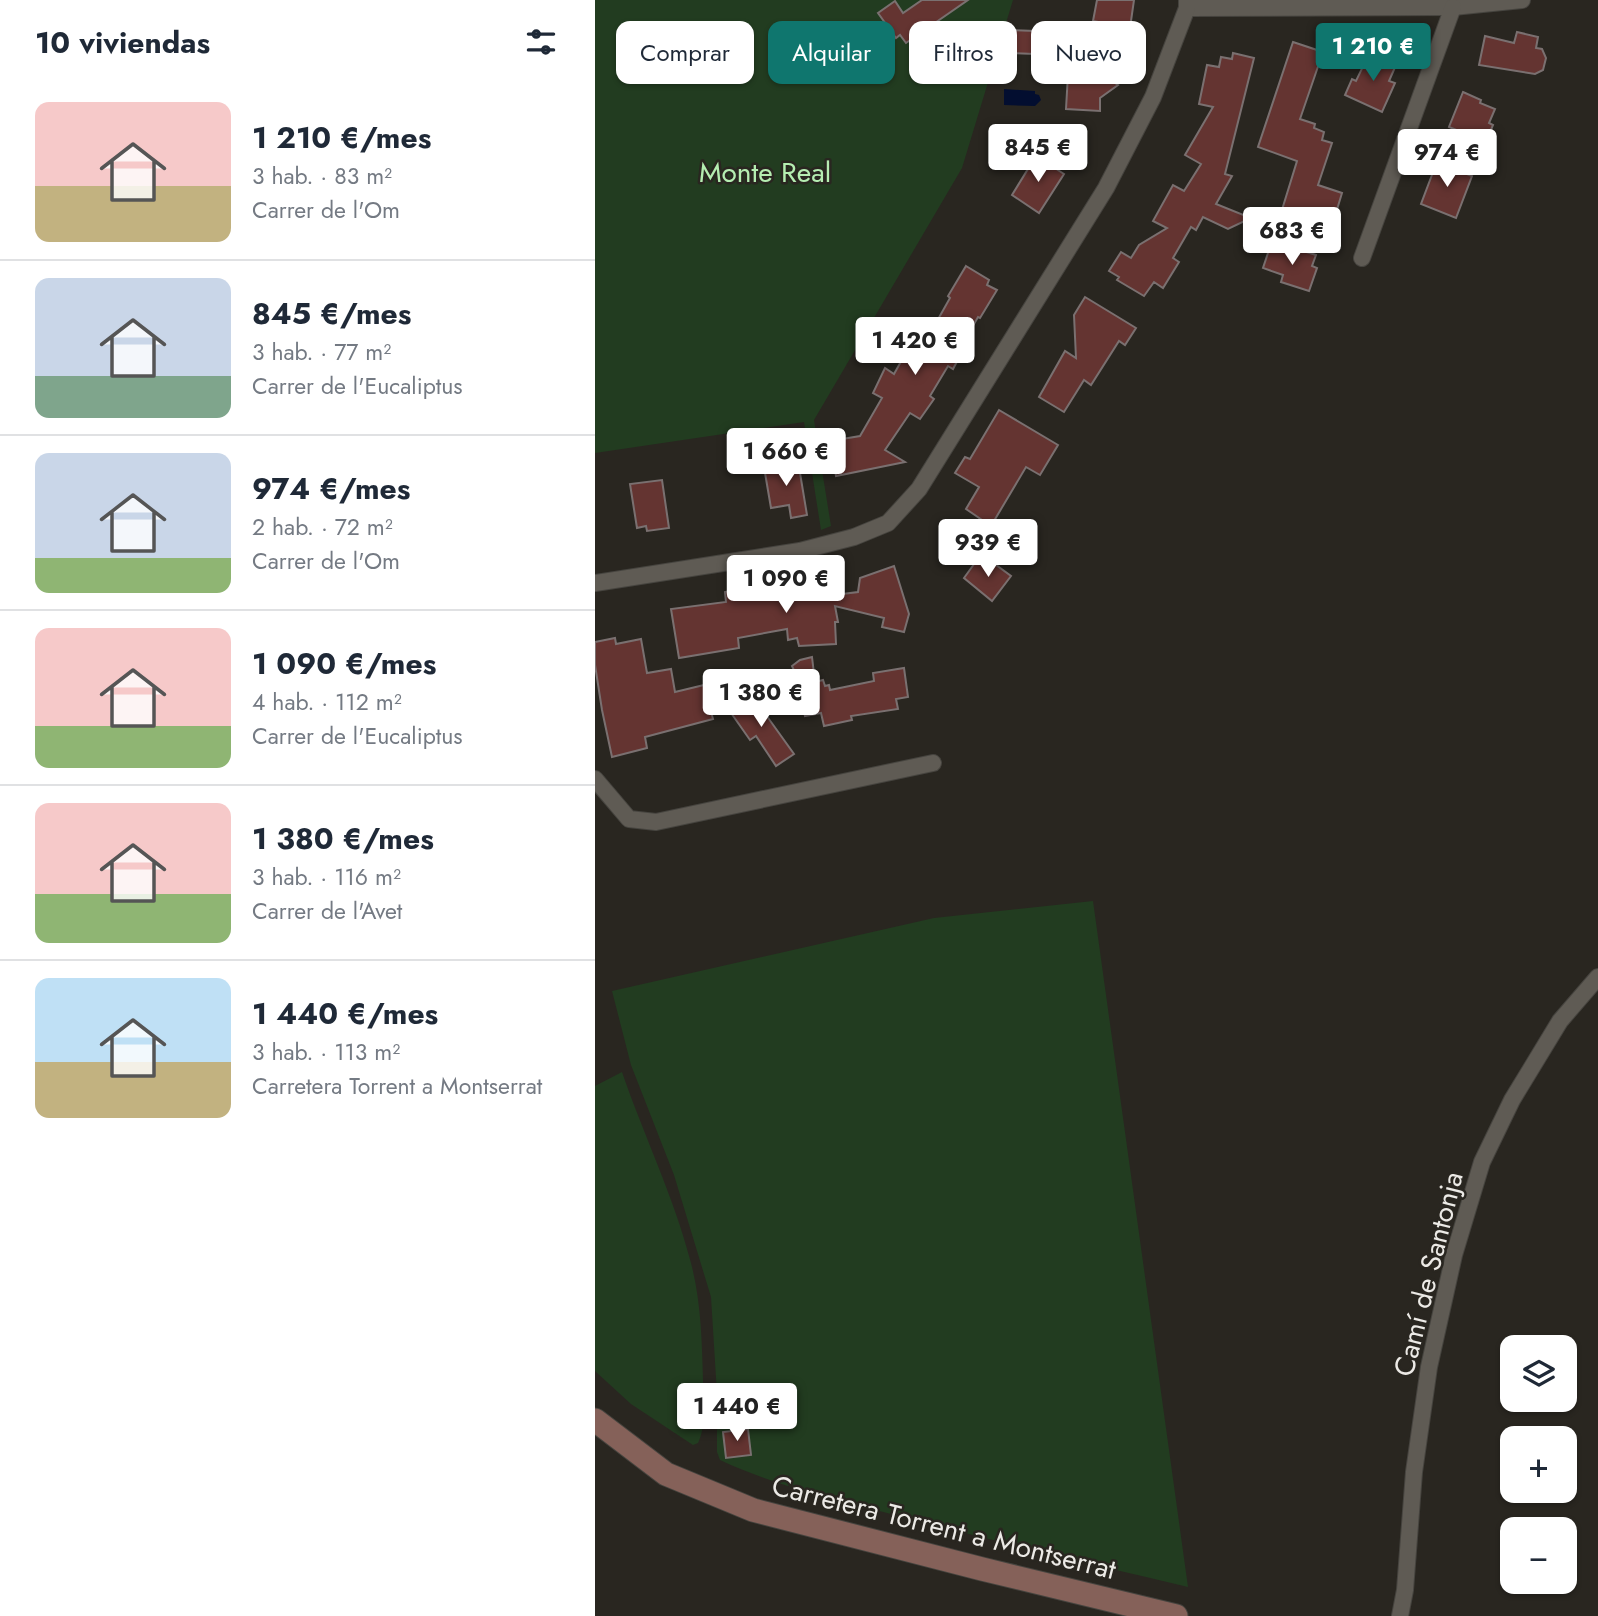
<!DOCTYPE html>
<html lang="es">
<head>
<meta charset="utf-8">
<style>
	:root { --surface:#fff; --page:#f2f2f3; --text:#1f2937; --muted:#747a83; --line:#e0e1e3; --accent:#0f766e }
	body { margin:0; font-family:Jost,sans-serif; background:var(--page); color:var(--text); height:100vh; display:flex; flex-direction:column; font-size:26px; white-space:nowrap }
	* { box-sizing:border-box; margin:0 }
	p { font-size:23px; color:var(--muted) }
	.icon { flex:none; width:38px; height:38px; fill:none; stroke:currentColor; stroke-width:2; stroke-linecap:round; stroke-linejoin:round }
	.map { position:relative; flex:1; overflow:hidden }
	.sheet { display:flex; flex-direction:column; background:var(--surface); width:595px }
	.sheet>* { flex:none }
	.guide { position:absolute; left:21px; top:21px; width:665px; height:63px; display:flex; gap:14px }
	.fabs { position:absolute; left:905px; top:1335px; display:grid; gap:14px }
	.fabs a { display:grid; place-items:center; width:77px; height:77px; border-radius:14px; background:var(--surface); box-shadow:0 2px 5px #0004; font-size:35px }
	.price { position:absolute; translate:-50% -60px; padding:0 16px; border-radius:7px; background:#fff; color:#222; font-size:23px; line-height:46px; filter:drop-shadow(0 2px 4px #0008) }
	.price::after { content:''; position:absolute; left:50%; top:42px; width:21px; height:16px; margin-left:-10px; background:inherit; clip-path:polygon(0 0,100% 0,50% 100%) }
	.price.on { background:var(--accent); color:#fff }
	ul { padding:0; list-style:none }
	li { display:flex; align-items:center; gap:21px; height:175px; padding:0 35px }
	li+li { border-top:2px solid var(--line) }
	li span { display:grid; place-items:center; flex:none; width:196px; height:140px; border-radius:14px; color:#555 }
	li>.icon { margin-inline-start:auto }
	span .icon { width:84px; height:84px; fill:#fffc; stroke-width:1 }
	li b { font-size:30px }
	h2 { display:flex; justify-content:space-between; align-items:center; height:84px; padding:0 35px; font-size:30px }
	.tag { padding:0 24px; border-radius:14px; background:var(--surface); box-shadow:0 2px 5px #0004; font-size:24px; line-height:63px }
	.tag.on { background:var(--accent); color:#fff }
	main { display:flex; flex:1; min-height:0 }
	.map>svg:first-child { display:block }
	.green { fill:#223c20 }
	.water { fill:#030e30 }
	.building { fill:#643431; stroke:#7a7070; stroke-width:2 }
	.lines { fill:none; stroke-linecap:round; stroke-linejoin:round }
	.street-casing { stroke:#46443f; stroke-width:18 }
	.secondary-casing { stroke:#46443f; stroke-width:25 }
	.street { stroke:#5f5b54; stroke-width:16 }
	.secondary { stroke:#856159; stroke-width:23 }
	.labels { text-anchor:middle; stroke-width:5; stroke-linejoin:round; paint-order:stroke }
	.park-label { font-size:28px; fill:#b5edb1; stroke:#292620 }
	.street-label { font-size:28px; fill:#eceae6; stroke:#292620 }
</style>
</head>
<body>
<main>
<section class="sheet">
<h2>10 viviendas<svg class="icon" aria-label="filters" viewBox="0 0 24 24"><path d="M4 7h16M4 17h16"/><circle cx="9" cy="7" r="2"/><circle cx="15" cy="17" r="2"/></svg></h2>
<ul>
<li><span style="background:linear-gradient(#f6c9c9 60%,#c2b280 0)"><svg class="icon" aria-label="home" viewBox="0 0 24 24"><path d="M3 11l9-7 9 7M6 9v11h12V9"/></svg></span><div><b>1 210 €/mes</b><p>3 hab. · 83 m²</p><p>Carrer de l'Om</p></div></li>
<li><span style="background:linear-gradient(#c9d6e8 70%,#7fa58c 0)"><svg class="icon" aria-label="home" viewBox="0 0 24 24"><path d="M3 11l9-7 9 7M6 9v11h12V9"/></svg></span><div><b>845 €/mes</b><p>3 hab. · 77 m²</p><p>Carrer de l'Eucaliptus</p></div></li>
<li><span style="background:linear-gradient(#c9d6e8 75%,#8fb573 0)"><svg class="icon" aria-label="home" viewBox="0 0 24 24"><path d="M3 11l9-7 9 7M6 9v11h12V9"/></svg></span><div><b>974 €/mes</b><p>2 hab. · 72 m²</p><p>Carrer de l'Om</p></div></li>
<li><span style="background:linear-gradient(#f6c9c9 70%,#8fb573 0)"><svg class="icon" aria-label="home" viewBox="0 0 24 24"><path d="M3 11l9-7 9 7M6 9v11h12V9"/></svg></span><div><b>1 090 €/mes</b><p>4 hab. · 112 m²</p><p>Carrer de l'Eucaliptus</p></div></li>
<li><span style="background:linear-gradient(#f6c9c9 65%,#8fb573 0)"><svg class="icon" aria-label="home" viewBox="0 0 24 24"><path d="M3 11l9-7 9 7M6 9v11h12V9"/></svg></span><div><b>1 380 €/mes</b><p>3 hab. · 116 m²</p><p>Carrer de l'Avet</p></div></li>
<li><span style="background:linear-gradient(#bfe0f5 60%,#c2b280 0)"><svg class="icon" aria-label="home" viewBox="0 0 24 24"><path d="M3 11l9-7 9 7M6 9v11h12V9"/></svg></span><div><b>1 440 €/mes</b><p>3 hab. · 113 m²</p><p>Carretera Torrent a Montserrat</p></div></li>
</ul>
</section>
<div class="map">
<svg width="1003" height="1616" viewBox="0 0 1003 1616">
	<rect width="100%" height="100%" fill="#292620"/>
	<g class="green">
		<path d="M0 0H418L367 168 219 420 236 526 226 530 209 422 0 453Z"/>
		<path d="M498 901 593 1587C498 1565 403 1542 308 1517 246 1501 183 1487 125 1460L122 1452V1394L116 1297 79 1175 36 1065 17 991 339 918Z"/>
		<path d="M27 1072C49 1136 79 1197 96 1263 106 1301 107 1341 108 1380 108 1400 112 1424 103 1443L98 1445 36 1404 0 1371V1086Z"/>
	</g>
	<path class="water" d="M409 89 440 91V94L444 95 446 100 440 106 409 105Z"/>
	<g class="building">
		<path d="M327 0H373L311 43 305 35 301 38 283 13 300 1 308 13Z"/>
		<path d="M502 0H539L535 28 498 21Z"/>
		<path d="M418 30 440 31V54L418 53Z"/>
		<path d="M922 32 943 37 941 48 947 49 951 58 948 70 940 74 884 65 890 36 919 43Z"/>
		<path d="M698 42 728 52 705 119 720 124 719 128 729 132 727 140 737 143 723 185 747 193 737 226 686 213 702 161 663 147Z"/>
		<path d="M638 53 659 58 630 174 637 176 621 204 656 218 633 229 608 217 601 230 596 227 578 258 584 262 568 288 559 282 549 296 522 280 524 277 514 271 526 252 536 258 544 245 572 228 558 221 578 185 589 191 606 164 590 155 618 107 604 104 612 65 624 67 626 57 637 59Z"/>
		<path d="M774 54 801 65 794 81 800 83 787 112 750 95 757 79 761 81Z"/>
		<path d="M474 57 507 59 506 71 511 72V77L523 85 505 98V111L471 109Z"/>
		<path d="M868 92 886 100 885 103 900 109 894 123 898 125 891 142 854 127Z"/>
		<path d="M441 156 469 174 444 213 417 195Z"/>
		<path d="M843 159 866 168 864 171 877 176 861 218 826 204Z"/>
		<path d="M676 244 704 254 705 250 721 255 717 266 722 268 714 291 686 282 688 275 668 268Z"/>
		<path d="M371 266 394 280 392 285 402 290 385 318 383 317 363 352 366 354 358 369 353 366 335 396 339 399 325 419 315 413 290 450 310 462 241 476 235 441 265 436 287 398 278 393 290 368 299 374 327 324 337 330 355 298 353 296Z"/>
		<path d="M490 297 541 328 530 345 524 341 496 385 489 380 469 412 444 397 470 351 481 358 479 315Z"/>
		<path d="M404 410 463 445 445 475 431 467 396 526 371 509 384 487 360 473 370 457 375 459Z"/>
		<path d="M203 461 212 515 196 518 194 505 176 508 169 467Z"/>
		<path d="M67 480 74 528 52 531 51 526 42 528 35 484Z"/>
		<path d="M382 560 392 569 397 562 416 576 397 601 369 578Z"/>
		<path d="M299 566 314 614 309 632 287 627 289 618 240 606 243 622H240L241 644 204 646 202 638 193 640 192 629 143 638 144 648 84 658 76 609 131 602 130 592 154 587 156 597 222 591 223 597 263 592 265 578Z"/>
		<path d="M20 638 21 644 46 639 52 673 76 669 80 692 109 685 118 719 50 737 52 748 17 757 7 710 0 665V642Z"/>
		<path d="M217 657 220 682 228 680 230 686 234 685 235 690 279 681 278 673 309 668 313 697 301 699 303 709 256 716 257 720 229 726 226 713 210 716 202 677 197 666 205 660Z"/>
		<path d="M156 694 199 754 181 766 161 736 155 740 134 710Z"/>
		<path d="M153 1429 156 1455 131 1458 128 1432Z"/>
	</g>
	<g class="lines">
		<defs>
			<g id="street">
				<path d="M592 8 858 7 927 0"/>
				<path d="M767 258 858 7"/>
				<path d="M0 583 205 551 259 537 293 523 324 489 511 188 558 97 592 8V0"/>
				<path d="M0 779 34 819 61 822 338 763"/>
				<path d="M805 1616 810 1590 819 1472 834 1367 859 1255 887 1162 917 1100 965 1021 1003 977"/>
			</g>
			<path id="secondary" d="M0 1420 71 1474 158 1510 387 1569 581 1616"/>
		</defs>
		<use href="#street" class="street-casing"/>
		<use href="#secondary" class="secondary-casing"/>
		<use href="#street" class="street"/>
		<use href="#secondary" class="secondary"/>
	</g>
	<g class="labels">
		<g class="park-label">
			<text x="170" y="182">Monte Real</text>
		</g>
		<g class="street-label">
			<text transform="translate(833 1274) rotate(-76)" y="10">Camí de Santonja</text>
			<text transform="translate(349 1527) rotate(14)" y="10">Carretera Torrent a Montserrat</text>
		</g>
	</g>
</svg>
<div class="fabs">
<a><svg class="icon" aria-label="layers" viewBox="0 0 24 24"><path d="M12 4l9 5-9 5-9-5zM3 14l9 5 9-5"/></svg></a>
<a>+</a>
<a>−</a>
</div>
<b class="price on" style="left:778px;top:83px">1 210 €</b>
<b class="price" style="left:443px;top:184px">845 €</b>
<b class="price" style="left:852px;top:189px">974 €</b>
<b class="price" style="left:697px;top:267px">683 €</b>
<b class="price" style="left:320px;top:377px">1 420 €</b>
<b class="price" style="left:191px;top:488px">1 660 €</b>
<b class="price" style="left:393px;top:579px">939 €</b>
<b class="price" style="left:191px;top:615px">1 090 €</b>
<b class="price" style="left:166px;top:729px">1 380 €</b>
<b class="price" style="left:142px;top:1443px">1 440 €</b>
<div class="guide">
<a class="tag">Comprar</a>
<a class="tag on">Alquilar</a>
<a class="tag">Filtros</a>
<a class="tag">Nuevo</a>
</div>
</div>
</main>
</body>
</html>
